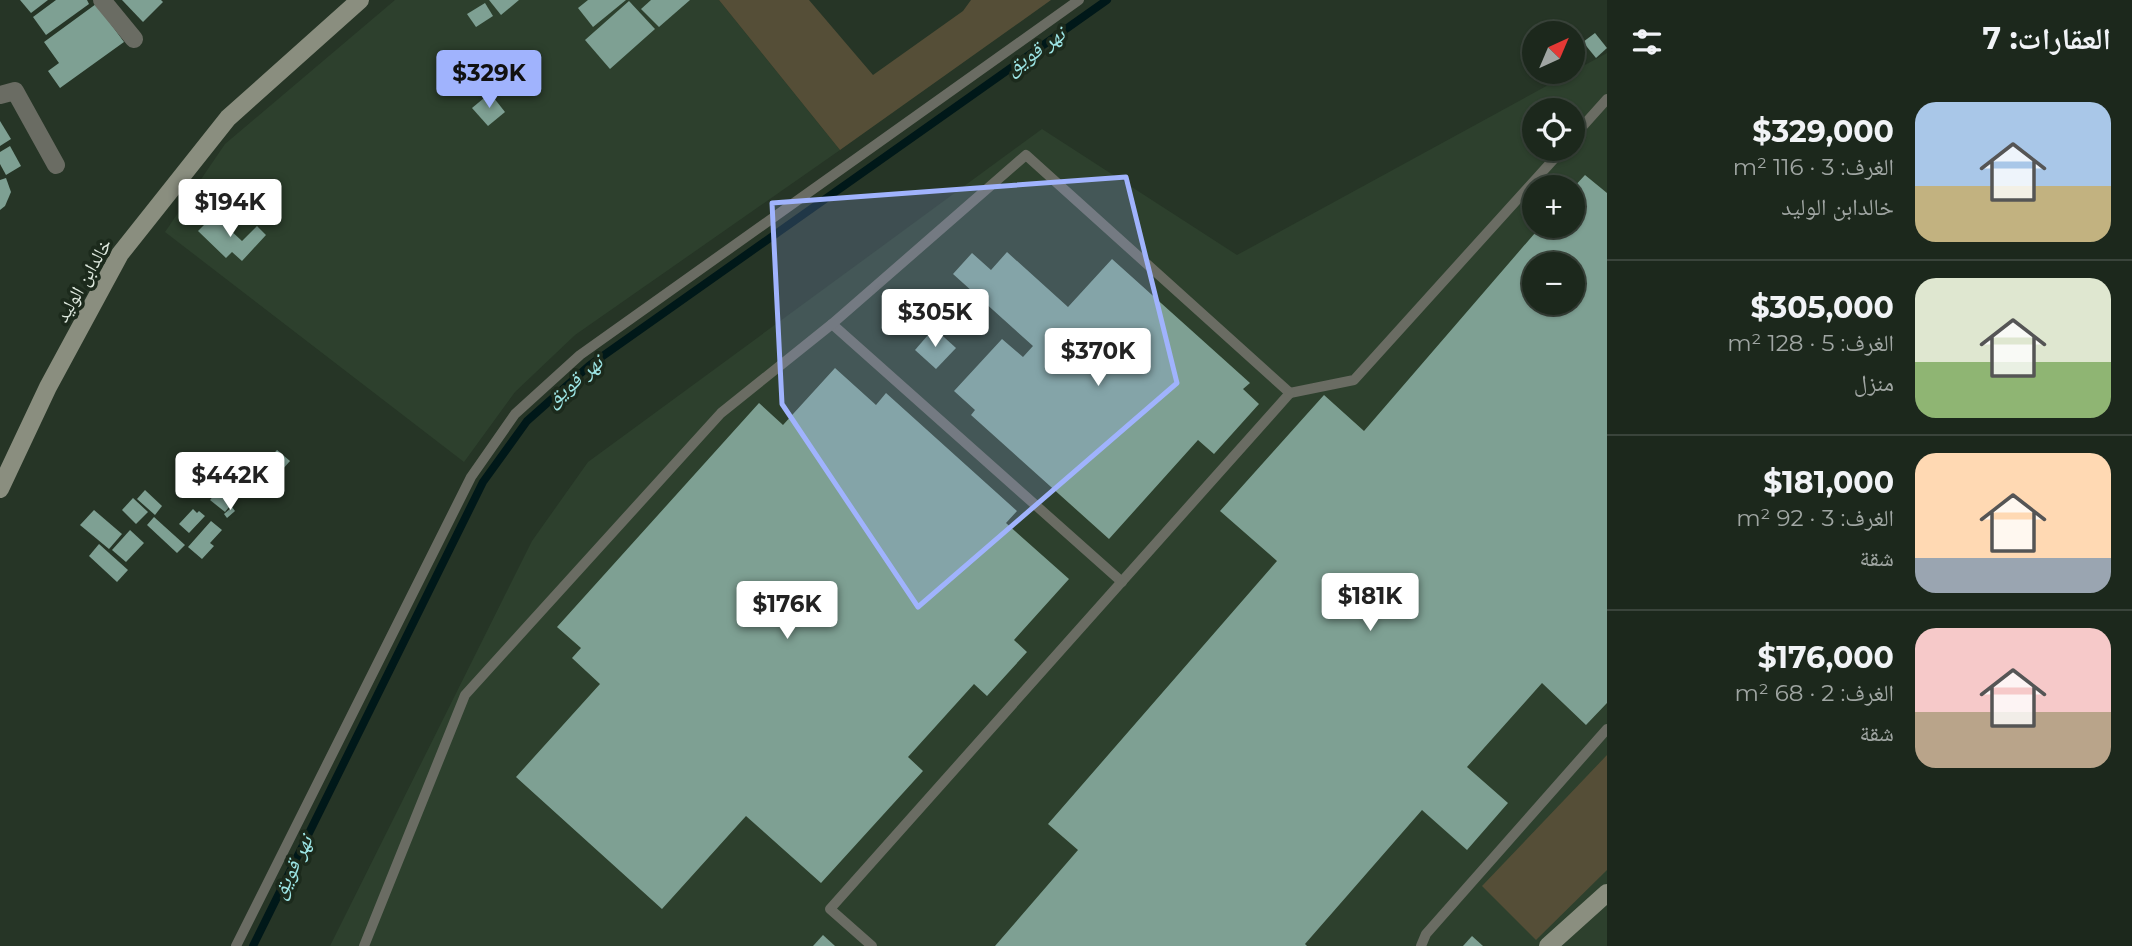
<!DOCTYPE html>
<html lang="ar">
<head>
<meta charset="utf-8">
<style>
	:root { --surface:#1c281c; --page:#253025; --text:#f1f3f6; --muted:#a0a6a3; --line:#3a443b; --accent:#a0b3fd }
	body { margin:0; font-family:Montserrat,"Noto Naskh Arabic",sans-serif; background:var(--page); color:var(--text); direction:rtl; height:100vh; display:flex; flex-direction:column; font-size:26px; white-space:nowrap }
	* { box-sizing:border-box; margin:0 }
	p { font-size:23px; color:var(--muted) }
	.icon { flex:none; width:38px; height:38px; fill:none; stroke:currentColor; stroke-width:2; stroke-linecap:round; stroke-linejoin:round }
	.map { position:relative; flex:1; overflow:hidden; direction:ltr }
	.details { display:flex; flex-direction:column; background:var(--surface); width:525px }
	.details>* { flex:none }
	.needle { width:46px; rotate:44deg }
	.controls { position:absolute; left:1522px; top:21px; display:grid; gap:14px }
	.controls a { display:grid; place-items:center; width:63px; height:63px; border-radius:50%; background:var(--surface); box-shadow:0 2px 5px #0004,0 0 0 2px var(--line); font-size:35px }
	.price { position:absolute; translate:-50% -60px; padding:0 16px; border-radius:7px; background:#fff; color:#222; font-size:23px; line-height:46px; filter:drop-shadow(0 2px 4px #0008) }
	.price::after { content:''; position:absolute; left:50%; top:42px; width:21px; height:16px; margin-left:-10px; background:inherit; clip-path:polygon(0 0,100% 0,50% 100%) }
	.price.active { background:var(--accent); color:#111 }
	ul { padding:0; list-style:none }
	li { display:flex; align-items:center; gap:21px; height:175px; padding:0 21px }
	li+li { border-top:2px solid var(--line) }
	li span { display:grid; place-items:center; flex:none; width:196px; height:140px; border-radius:21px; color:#555 }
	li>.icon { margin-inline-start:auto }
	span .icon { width:84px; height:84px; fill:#fffc; stroke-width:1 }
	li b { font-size:30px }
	h2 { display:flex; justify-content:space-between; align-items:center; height:84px; padding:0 21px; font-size:30px }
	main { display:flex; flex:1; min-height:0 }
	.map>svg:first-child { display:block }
	.built { fill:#2d402d; fill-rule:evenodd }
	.green { fill:#554e37 }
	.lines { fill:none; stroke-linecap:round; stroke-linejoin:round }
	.stream { stroke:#001819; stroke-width:8 }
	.building { fill:#7ea093; fill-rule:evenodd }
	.lane { stroke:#6a6c63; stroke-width:10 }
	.street { stroke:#6a6c63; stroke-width:18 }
	.secondary { stroke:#8a8e7f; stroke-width:18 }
	.marked { fill:#a0b3fd; fill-opacity:0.2; stroke:#a0b3fd; stroke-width:5; stroke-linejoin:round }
	.labels { text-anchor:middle; stroke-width:7; stroke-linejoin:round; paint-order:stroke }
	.street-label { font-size:19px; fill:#dfe9df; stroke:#1c2a1c }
	.water-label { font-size:21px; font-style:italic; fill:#9de6e6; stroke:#1c2a1c }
</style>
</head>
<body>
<main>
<section class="details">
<h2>العقارات: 7<svg class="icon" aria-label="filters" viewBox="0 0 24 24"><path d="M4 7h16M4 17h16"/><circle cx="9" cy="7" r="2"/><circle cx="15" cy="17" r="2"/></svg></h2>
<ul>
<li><span style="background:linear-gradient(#a9c7e8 60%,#c2b280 0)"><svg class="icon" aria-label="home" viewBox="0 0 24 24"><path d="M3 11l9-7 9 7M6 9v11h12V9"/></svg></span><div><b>$329,000</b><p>الغرف: 3 · 116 m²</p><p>خالدابن الوليد</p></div></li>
<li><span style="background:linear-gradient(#dfe7d0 60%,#8fb573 0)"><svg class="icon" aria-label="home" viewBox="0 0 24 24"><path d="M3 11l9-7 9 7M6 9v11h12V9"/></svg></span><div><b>$305,000</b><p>الغرف: 5 · 128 m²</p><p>منزل</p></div></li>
<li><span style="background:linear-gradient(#ffd9b3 75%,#9aa5b1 0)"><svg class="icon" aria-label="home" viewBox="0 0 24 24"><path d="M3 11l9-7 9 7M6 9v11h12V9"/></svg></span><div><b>$181,000</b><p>الغرف: 3 · 92 m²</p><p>شقة</p></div></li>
<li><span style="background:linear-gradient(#f6c9c9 60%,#b9a48a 0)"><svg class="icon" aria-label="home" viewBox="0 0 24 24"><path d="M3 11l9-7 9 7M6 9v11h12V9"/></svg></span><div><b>$176,000</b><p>الغرف: 2 · 68 m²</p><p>شقة</p></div></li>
</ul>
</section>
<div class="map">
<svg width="1607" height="946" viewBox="0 0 1607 946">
	<rect width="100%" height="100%" fill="#263526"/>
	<g class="built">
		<path d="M395 0H719L840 150 575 335 515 392 464 462 165 232 225 144Z"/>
		<path d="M1607 53V946H330L532 541 588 462 1042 129 1237 255ZM1535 110H1573V149H1535ZM1535 187H1573V226H1535ZM1535 264H1573V303H1535Z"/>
	</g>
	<g class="green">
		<path d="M719 0H809L873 75 963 11 971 0H1051L840 150Z"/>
		<path d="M1607 755V870L1536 940 1482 886Z"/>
	</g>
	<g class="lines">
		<path class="stream" d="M253 946 483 482 527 421 590 365 1107 0"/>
	</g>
	<g class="building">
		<path d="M20 0H48L31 13Z"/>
		<path d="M56 0H87L89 4 46 35 33 17Z"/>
		<path d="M122 0H161L163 2 143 22Z"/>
		<path d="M489 0H519L501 15Z"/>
		<path d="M588 0H626L593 27 578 8Z"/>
		<path d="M651 0H690L659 27 641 9Z"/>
		<path d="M629 1 655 29 610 69 585 40Z"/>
		<path d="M485 3 493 16 476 27 467 14Z"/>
		<path d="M96 4 124 42 60 88 48 71 59 63 44 42Z"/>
		<path d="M1595 33 1607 48 1596 58 1583 42Z"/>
		<path d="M490 93 505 112 488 126 472 108Z"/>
		<path d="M0 121 11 139 0 146Z"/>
		<path d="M10 146 21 166 6 175 0 164V152Z"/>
		<path d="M1585 175 1607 193V703L1586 725 1542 683 1467 767 1508 803 1467 850 1422 810 1305 944 1307 946H995L1078 850 1048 824 1277 561 1220 511 1324 395 1364 431 1541 226H1573V188ZM1535 264H1573V303H1535Z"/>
		<path d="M6 178 11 192 5 206 0 210V180Z"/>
		<path d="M214 215 242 241 257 226 266 235 242 261 232 252 226 258 198 231Z"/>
		<path d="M1007 252 1068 307 1112 259 1250 383 1243 389 1259 404 1214 454 1198 440 1109 539 971 415 975 410 954 391 1002 339 1023 357 1033 346 953 274 972 253 991 270Z"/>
		<path d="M934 328 956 348 936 369 915 350Z"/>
		<path d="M835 368 876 405 886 393 1017 511 1006 523 1069 579 1014 640 1027 652 987 696 974 684 908 757 923 771 821 883 746 816 662 909 516 777 600 684 572 658 581 648 557 627 759 403 783 425Z"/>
		<path d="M277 450 290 461 265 489 252 478Z"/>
		<path d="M237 468 251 480 225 512 210 500Z"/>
		<path d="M145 490 162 506 155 515 137 499Z"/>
		<path d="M133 498 148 512 136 524 122 510Z"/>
		<path d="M232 507 235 511 227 518 224 514Z"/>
		<path d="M193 509 197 513 199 511 205 516 189 533 179 524Z"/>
		<path d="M94 510 122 534 109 549 80 525Z"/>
		<path d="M154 517 185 545 177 553 147 525Z"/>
		<path d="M211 521 222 530 210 543 214 546 202 559 188 547Z"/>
		<path d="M130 530 144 543 126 562 112 550Z"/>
		<path d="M99 544 128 570 117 582 89 556Z"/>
		<path d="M823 935 835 946H813Z"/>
		<path d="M1472 936 1483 946H1463Z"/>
	</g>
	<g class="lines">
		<g class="lane">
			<path d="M1573 137 1607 99"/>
			<path d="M832 324 1122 582"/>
			<path d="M236 946 471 477 515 414 580 355 1079 0"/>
			<path d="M364 946 465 695 721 413 832 324 1026 155 1290 393 1354 380 1563 149"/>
			<path d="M872 946 830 909 1290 393"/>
			<path d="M1421 946 1426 934 1607 729"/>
		</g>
		<g class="street">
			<path d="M102 0 134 39"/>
			<path d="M0 95 15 91 56 165"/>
		</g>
		<g class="secondary">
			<path d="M0 489 48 387 120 254 228 118 360 0"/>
			<path d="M1548 946 1607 893"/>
		</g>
	</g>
	<path class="marked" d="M1126 177 1177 383 918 607 782 404 772 203Z"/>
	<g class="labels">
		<g class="street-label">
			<text transform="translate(83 280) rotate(-60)" y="7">خالدابن الوليد</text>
		</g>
		<g class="water-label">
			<text transform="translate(1035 51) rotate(-35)" y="7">نهر قويق</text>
			<text transform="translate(574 381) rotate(-40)" y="7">نهر قويق</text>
			<text transform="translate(292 867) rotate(-64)" y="7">نهر قويق</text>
		</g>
	</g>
</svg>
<div class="controls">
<a><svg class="needle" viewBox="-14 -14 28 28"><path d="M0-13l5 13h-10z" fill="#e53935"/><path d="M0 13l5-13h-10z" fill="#a0a6a3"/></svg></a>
<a><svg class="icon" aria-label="locate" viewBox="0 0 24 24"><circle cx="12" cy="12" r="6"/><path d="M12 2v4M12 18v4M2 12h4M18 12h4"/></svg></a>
<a>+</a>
<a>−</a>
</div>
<b class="price active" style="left:489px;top:110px">$329K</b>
<b class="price" style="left:230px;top:239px">$194K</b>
<b class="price" style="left:935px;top:349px">$305K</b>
<b class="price" style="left:1098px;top:388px">$370K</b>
<b class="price" style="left:230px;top:512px">$442K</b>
<b class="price" style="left:1370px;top:633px">$181K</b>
<b class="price" style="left:787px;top:641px">$176K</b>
</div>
</main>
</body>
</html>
